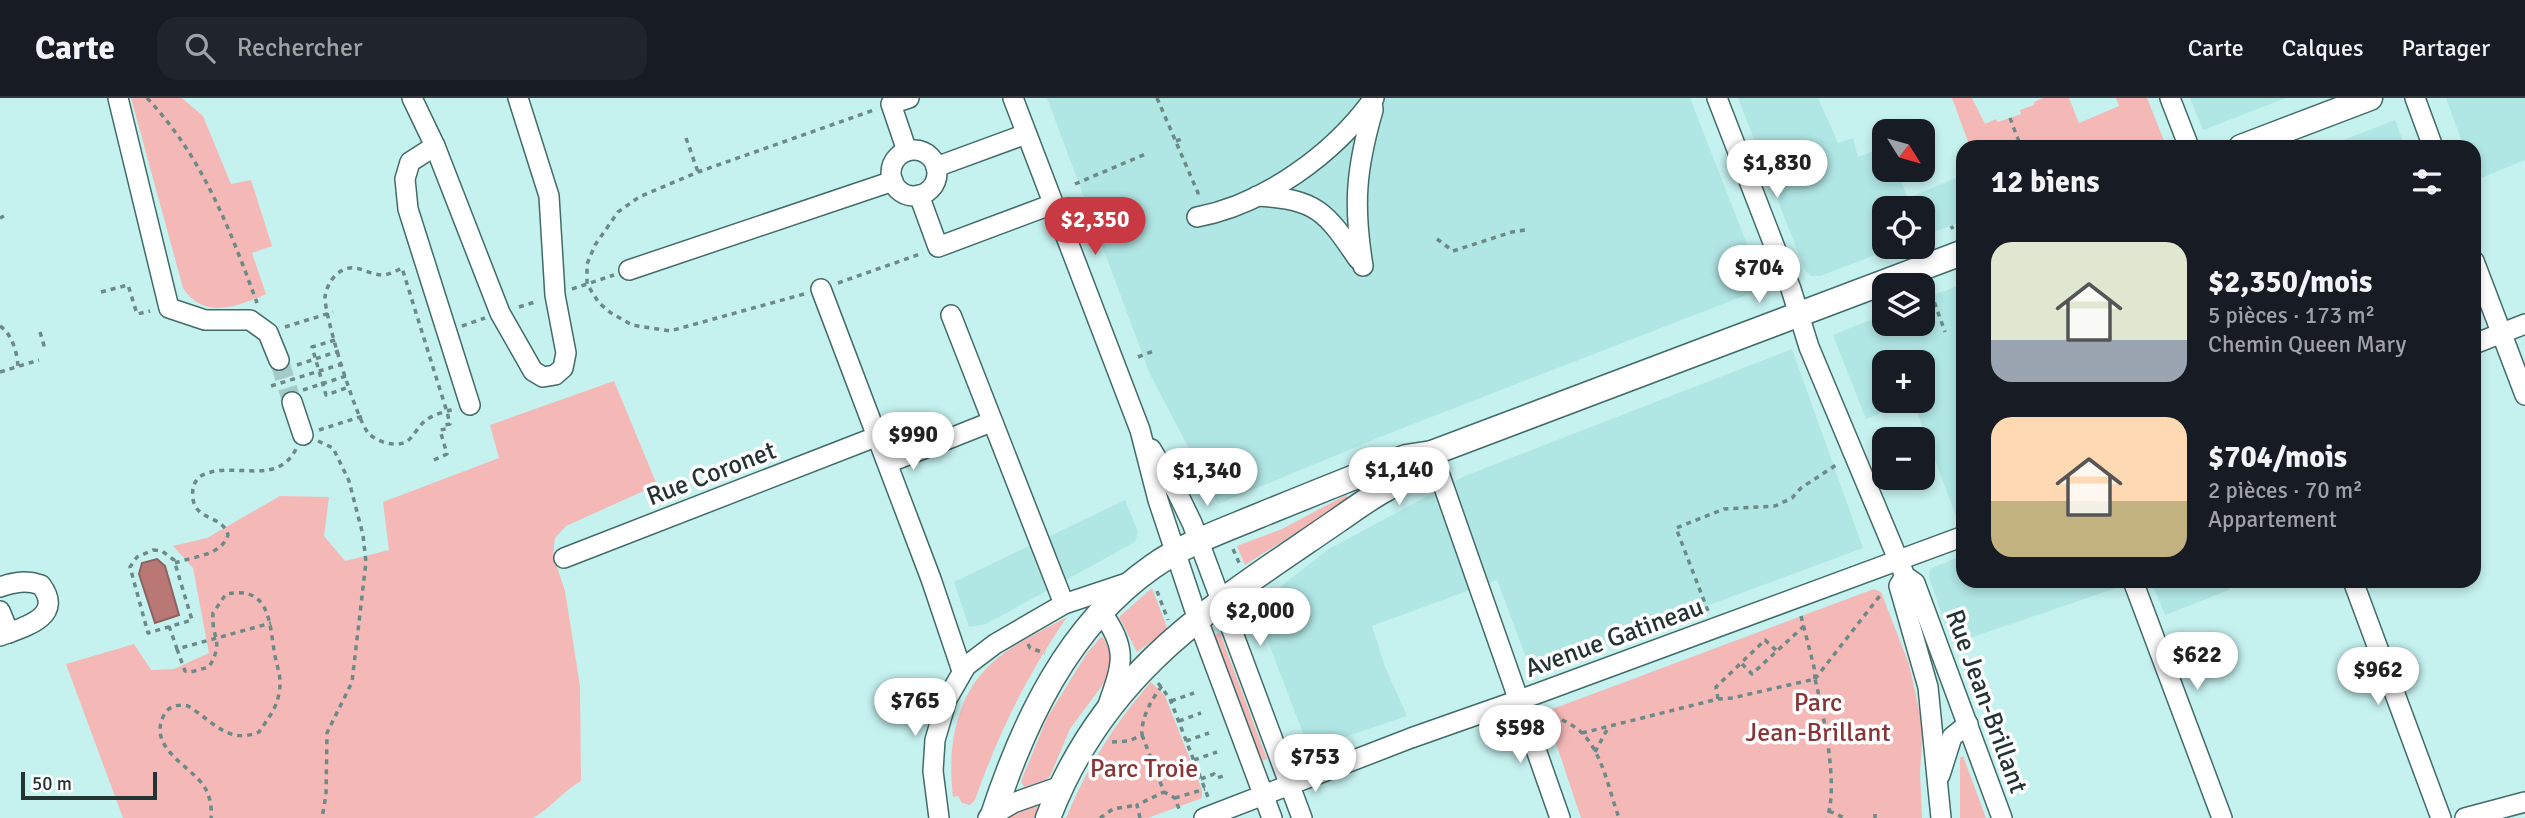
<!DOCTYPE html>
<html lang="fr">
<head>
<meta charset="utf-8">
<style>
	:root { --surface:#171b24; --page:#20242c; --text:#f1f3f6; --muted:#9ea1a6; --line:#363941; --accent:#c93944 }
	body { margin:0; font-family:Signika,sans-serif; background:var(--page); color:var(--text); height:100vh; display:flex; flex-direction:column; font-size:26px; white-space:nowrap }
	* { box-sizing:border-box; margin:0 }
	p { font-size:23px; color:var(--muted) }
	.icon { flex:none; width:38px; height:38px; fill:none; stroke:currentColor; stroke-width:2; stroke-linecap:round; stroke-linejoin:round }
	.map { position:relative; flex:1; overflow:hidden }
	.sheet { position:absolute; left:1956px; top:42px; width:525px; height:448px; display:flex; flex-direction:column; background:var(--surface); border-radius:21px; box-shadow:0 4px 10px #0003 }
	.sheet>* { flex:none }
	.needle { width:46px; rotate:127deg }
	.buttons { position:absolute; left:1872px; top:21px; display:grid; gap:14px }
	.buttons a { display:grid; place-items:center; width:63px; height:63px; border-radius:14px; background:var(--surface); box-shadow:0 4px 10px #0003; font-size:35px }
	.scale { position:absolute; left:21px; bottom:18px; width:136px; box-sizing:border-box; padding-left:7px; border:4px solid #233433; border-top:0; font-size:19px; line-height:24px; white-space:nowrap; color:#233433; -webkit-text-stroke:5px #fff; paint-order:stroke }
	.price { position:absolute; translate:-50% -60px; padding:0 16px; border-radius:24px; background:#fff; color:#222; font-size:23px; line-height:46px; filter:drop-shadow(0 2px 4px #0008) }
	.price::after { content:''; position:absolute; left:50%; top:42px; width:21px; height:16px; margin-left:-10px; background:inherit; clip-path:polygon(0 0,100% 0,50% 100%) }
	.price.selected { background:var(--accent); color:#fff }
	ul { padding:0; list-style:none }
	li { display:flex; align-items:center; gap:21px; height:175px; padding:0 35px }
	li span { display:grid; place-items:center; flex:none; width:196px; height:140px; border-radius:21px; color:#555 }
	li>.icon { margin-inline-start:auto }
	span .icon { width:84px; height:84px; fill:#fffc; stroke-width:1 }
	li b { font-size:30px }
	h2 { display:flex; justify-content:space-between; align-items:center; height:84px; padding:0 35px; font-size:30px }
	header { display:flex; align-items:center; gap:42px; box-sizing:border-box; height:98px; padding:0 35px; background:var(--surface); border-bottom:2px solid var(--line) }
	header strong { font-size:33px }
	nav { display:flex; gap:38px; margin-inline-start:auto; font-size:24px }
	.search { width:490px; height:63px; background:var(--page); display:flex; align-items:center; gap:18px; box-sizing:border-box; padding:0 24px; border-radius:21px; color:var(--muted); font-size:26px }
	.map>svg:first-child { display:block }
	.built { fill:#b0e6e4 }
	.green { fill:#f4b9b7 }
	.water { fill:#b97776; stroke:#8c6362; stroke-width:2 }
	.lines { fill:none; stroke-linecap:round; stroke-linejoin:round }
	.minor-tunnel { stroke:#a5cbc9; stroke-width:19; stroke-dasharray:19 10; stroke-linecap:butt }
	.minor-casing { stroke:#426b69; stroke-width:22 }
	.major-casing { stroke:#426b69; stroke-width:27 }
	.path { stroke:#6d8a88; stroke-width:3.5; stroke-dasharray:5 5; stroke-linecap:butt }
	.minor { stroke:#fff; stroke-width:19 }
	.major { stroke:#fff; stroke-width:24 }
	.labels { text-anchor:middle; stroke-width:7; stroke-linejoin:round; paint-order:stroke }
	.street-label { font-size:26px; fill:#233433; stroke:#fff }
	.park-label { font-size:26px; fill:#873537; stroke:#fff }
</style>
</head>
<body>
<header>
<strong>Carte</strong>
<div class="search"><svg class="icon" aria-label="search" viewBox="0 0 24 24"><circle cx="10" cy="10" r="6"/><path d="M15 15l6 6"/></svg>Rechercher</div>
<nav><a>Carte</a><a>Calques</a><a>Partager</a></nav>
</header>
<div class="map">
<svg width="2525" height="720" viewBox="0 0 2525 720">
	<rect width="100%" height="100%" fill="#c5f1ef"/>
	<g class="built">
		<path d="M1047 0H1690L1764 190 1385 337 1218 406 1150 276Z"/>
		<path d="M1738 0H1818L1838 45 1853 40 1858 59 1885 49V72H1896L1908 100 1963 77V123L1923 138V110H1885V149H1896L1820 178H1811L1805 172Z"/>
		<path d="M2190 0H2286L2203 32Z"/>
		<path d="M2446 0H2525V62L2476 82 2474 49H2464Z"/>
		<path d="M2395 22 2405 49H2325Z"/>
		<path d="M1963 186 1964 415 1956 418 1913 303H1923V264H1885V303H1911L1866 321 1833 237 1885 216V226H1923V201Z"/>
		<path d="M1792 251 1863 450 1531 573 1497 482 1372 528 1385 569 1407 618 1321 647 1303 635 1255 509 1327 452 1465 378Z"/>
		<path d="M1125 402 1138 434 1135 444 986 526 969 529 954 484Z"/>
		<path d="M1963 457 1964 483H2120L2122 488 1952 546 1929 479 1930 471Z"/>
		<path d="M2151 483H2225L2229 492 2165 517Z"/>
	</g>
	<g class="green">
		<path d="M131 0H182L203 18 231 86 251 82 272 148 252 155 266 196C237 209 204 222 183 190Z"/>
		<path d="M1952 0H1972L1985 26 1996 21 1998 24 2021 16 2020 12 2034 7V4L2043 0H2069L2079 25 2119 8 2116 0H2147L2165 45 2154 49H1970Z"/>
		<path d="M614 283 657 387 566 428 555 440 553 457 565 493 580 588 581 683C563 693 551 710 533 720H123L66 566 134 546 151 572 174 571 209 555 193 470 173 448 207 440 280 398 329 399 324 438 345 463 389 452 383 404 499 360 490 327Z"/>
		<path d="M1346 397 1349 401 1245 467 1237 448 1282 431Z"/>
		<path d="M1152 490 1168 532 1137 554 1119 519Z"/>
		<path d="M1874 491 1881 494 1909 566 1923 630 1920 674 1922 720H1581L1546 615 1547 613Z"/>
		<path d="M1067 519C1027 577 998 636 975 702L970 707 962 705 958 698 953 699C947 652 955 597 993 564 1014 545 1042 533 1067 519Z"/>
		<path d="M1220 535 1267 661 1261 663 1213 537Z"/>
		<path d="M1101 539 1104 541 1115 565 1112 574 1070 631 1050 678 1045 682 1024 689 1021 683 1047 620 1087 555Z"/>
		<path d="M1151 584 1165 598 1202 692V700L1148 720H1066C1087 669 1115 625 1151 584Z"/>
		<path d="M1963 658 1986 720H1960V660Z"/>
		<path d="M1038 707 1034 720H1009L1010 718Z"/>
	</g>
	<path class="water" d="M157 461 165 468 179 517 155 525 139 476 142 465Z"/>
	<g class="lines">
		<path class="minor-tunnel" d="M279 262 292 304"/>
		<defs>
			<g id="minor">
				<path d="M118 0 169 210 205 222H250L268 235 279 262"/>
				<path d="M412 0 435 48 500 215 533 273 543 279 555 277 563 270 566 255 555 197 549 98 518 0"/>
				<path d="M1013 0 1140 332 1158 402 1198 522 1272 720"/>
				<path d="M1717 0 1791 191 1809 249 1905 478 1915 485 2002 720"/>
				<path d="M2170 0 2189 49"/>
				<path d="M2415 0 2433 49"/>
				<path d="M435 48 410 64 405 81 408 111 470 307"/>
				<circle cx="914" cy="75" r="23"/>
				<path d="M907 53 891 6 909 0"/>
				<path d="M936 69 1026 36"/>
				<path d="M919 97 938 149 1053 106"/>
				<path d="M1257 98C1317 101 1326 114 1358 161"/>
				<path d="M1197 119C1265 106 1334 56 1374 0"/>
				<path d="M2474 163 2525 297"/>
				<path d="M1363 168C1353 107 1356 71 1373 12L1372 4"/>
				<path d="M629 172 893 83"/>
				<path d="M821 191 931 481 962 573"/>
				<path d="M951 217 1064 506"/>
				<path d="M2474 246 2525 226"/>
				<path d="M292 304 303 337"/>
				<path d="M1151 351 1177 394 1192 425 1302 720"/>
				<path d="M1432 355 1560 720"/>
				<path d="M888 365 991 324"/>
				<path d="M564 460 878 338"/>
				<path d="M1905 478 1899 488 1928 589 1941 720"/>
				<path d="M2133 483 2222 720"/>
				<path d="M2353 483 2441 720"/>
				<path d="M0 489C15 484 26 482 41 487 65 519 24 529 0 538"/>
				<path d="M0 513 9 535"/>
				<path d="M1101 514C1129 551 1122 567 1108 607"/>
				<path d="M1940 677 1952 639 1968 626"/>
				<path d="M939 720 933 673 935 642 947 601 966 568 995 546 1064 506 1130 484"/>
				<path d="M988 720 1013 705 1061 688"/>
				<path d="M1204 720 1411 640 1536 596 1964 438"/>
				<path d="M2465 720 2525 704"/>
			</g>
			<g id="major">
				<path d="M2241 49 2370 0"/>
				<path d="M992 720C1023 625 1068 528 1152 469 1184 446 1222 433 1258 418 1307 398 1356 378 1406 359L1432 355 1964 154"/>
				<path d="M1048 720C1105 571 1212 509 1337 423 1353 412 1369 400 1386 391 1395 385 1406 381 1414 375 1421 371 1427 362 1432 355"/>
			</g>
		</defs>
		<use href="#minor" class="minor-casing"/>
		<use href="#major" class="major-casing"/>
		<g class="path">
			<path d="M147 0C202 58 230 131 257 205"/>
			<path d="M1157 0 1198 95 1197 101"/>
			<path d="M2010 20 2021 49"/>
			<path d="M686 40 698 74"/>
			<path d="M1176 43 1185 40"/>
			<path d="M1768 84 1785 76"/>
			<path d="M1075 86 1148 55"/>
			<path d="M0 120 4 118"/>
			<path d="M1951 128 1953 131"/>
			<path d="M1437 141 1453 153 1512 134 1525 132"/>
			<path d="M838 185 923 155"/>
			<path d="M572 191 614 177"/>
			<path d="M101 194 128 187 137 216 150 213"/>
			<path d="M1931 195 1945 234"/>
			<path d="M804 196 670 233 632 227 611 215 599 205 587 186V166L595 147 618 114 639 99 698 74 874 12"/>
			<path d="M519 209 538 203"/>
			<path d="M0 228C12 236 17 254 18 268"/>
			<path d="M462 228 485 220"/>
			<path d="M285 229 333 214"/>
			<path d="M40 234 45 251"/>
			<path d="M335 242 312 249 326 297 349 289"/>
			<path d="M1138 259 1156 252"/>
			<path d="M297 267 339 253"/>
			<path d="M0 274 39 262"/>
			<path d="M271 288 342 266"/>
			<path d="M303 292 346 278"/>
			<path d="M319 332 366 317"/>
			<path d="M318 343 333 350 349 383 363 437 366 464 352 584 327 635 326 697 322 720"/>
			<path d="M434 362 447 356 440 332 446 331 445 327 450 326 447 314 402 170C396 173 389 177 382 177 365 176 353 162 337 176 330 182 326 191 325 199 324 217 357 324 369 336 375 341 385 346 393 346 412 348 413 333 425 323 433 316 445 314 454 311"/>
			<path d="M1233 451 1240 467"/>
			<path d="M153 452 162 453 174 462 192 522 148 535 130 469 137 459Z"/>
			<path d="M175 465C194 458 221 458 228 437 223 417 196 423 193 401 192 391 193 386 199 379 230 360 276 391 296 351"/>
			<path d="M1157 493 1168 522"/>
			<path d="M1708 513 1676 430 1724 411 1775 408 1792 400 1801 390 1836 367"/>
			<path d="M1801 518 1814 569 1815 581"/>
			<path d="M169 528 177 551 271 525"/>
			<path d="M1028 546 1030 550 1045 555"/>
			<path d="M177 551 185 573 191 574 209 569C225 542 211 541 213 515L226 496C272 487 269 527 275 558 278 572 282 581 279 595 277 610 267 622 259 634 228 647 213 623 188 608 179 606 169 607 164 617 147 649 189 667 204 688 210 698 212 709 211 720"/>
			<path d="M1742 566 1752 576 1804 528"/>
			<path d="M1815 581 1882 495"/>
			<path d="M1158 585 1170 601 1208 699"/>
			<path d="M1718 601 1716 589 1765 542 1777 553"/>
			<path d="M1171 603 1194 595"/>
			<path d="M1544 613C1555 619 1572 625 1582 635 1603 656 1609 693 1619 720"/>
			<path d="M1179 623 1201 615"/>
			<path d="M1582 635 1718 601 1732 600 1815 581C1823 614 1839 688 1827 720"/>
			<path d="M1142 637 1164 694 1175 700 1179 711"/>
			<path d="M1186 643 1209 635"/>
			<path d="M1112 644 1129 643 1142 637C1141 620 1151 602 1162 588"/>
			<path d="M1595 654 1609 628"/>
			<path d="M1194 662 1217 654"/>
			<path d="M1201 681 1214 676 1217 680 1226 677"/>
			<path d="M1175 700 1205 691"/>
			<path d="M1829 713 1845 720"/>
			<path d="M1100 720 1113 711 1137 707"/>
			<path d="M1140 720 1137 707 1164 694"/>
			<path d="M1875 720V716"/>
		</g>
		<use href="#minor" class="minor"/>
		<use href="#major" class="major"/>
	</g>
	<g class="labels">
		<g class="street-label">
			<text transform="translate(711 375) rotate(-21)" y="9">Rue Coronet</text>
			<text transform="translate(1614 539) rotate(-20)" y="9">Avenue Gatineau</text>
			<text transform="translate(1987 603) rotate(70)" y="9">Rue Jean-Brillant</text>
		</g>
		<g class="park-label">
			<text x="1818" y="613">Parc<tspan x="1818" dy="30">Jean-Brillant</tspan></text>
			<text x="1144" y="679">Parc Troie</text>
		</g>
	</g>
</svg>
<div class="buttons">
<a><svg class="needle" viewBox="-14 -14 28 28"><path d="M0-13l5 13h-10z" fill="#e53935"/><path d="M0 13l5-13h-10z" fill="#9ea1a6"/></svg></a>
<a><svg class="icon" aria-label="locate" viewBox="0 0 24 24"><circle cx="12" cy="12" r="6"/><path d="M12 2v4M12 18v4M2 12h4M18 12h4"/></svg></a>
<a><svg class="icon" aria-label="layers" viewBox="0 0 24 24"><path d="M12 4l9 5-9 5-9-5zM3 14l9 5 9-5"/></svg></a>
<a>+</a>
<a>−</a>
</div>
<div class="scale">50 m</div>
<b class="price" style="left:1777px;top:102px">$1,830</b>
<b class="price selected" style="left:1095px;top:159px">$2,350</b>
<b class="price" style="left:1759px;top:207px">$704</b>
<b class="price" style="left:913px;top:374px">$990</b>
<b class="price" style="left:1399px;top:409px">$1,140</b>
<b class="price" style="left:1207px;top:410px">$1,340</b>
<b class="price" style="left:1260px;top:550px">$2,000</b>
<b class="price" style="left:2197px;top:594px">$622</b>
<b class="price" style="left:2378px;top:609px">$962</b>
<b class="price" style="left:915px;top:640px">$765</b>
<b class="price" style="left:1520px;top:667px">$598</b>
<b class="price" style="left:1315px;top:696px">$753</b>
<section class="sheet">
<h2>12 biens<svg class="icon" aria-label="filters" viewBox="0 0 24 24"><path d="M4 7h16M4 17h16"/><circle cx="9" cy="7" r="2"/><circle cx="15" cy="17" r="2"/></svg></h2>
<ul>
<li><span style="background:linear-gradient(#dfe7d0 70%,#9aa5b1 0)"><svg class="icon" aria-label="home" viewBox="0 0 24 24"><path d="M3 11l9-7 9 7M6 9v11h12V9"/></svg></span><div><b>$2,350/mois</b><p>5 pièces · 173 m²</p><p>Chemin Queen Mary</p></div></li>
<li><span style="background:linear-gradient(#ffd9b3 60%,#c2b280 0)"><svg class="icon" aria-label="home" viewBox="0 0 24 24"><path d="M3 11l9-7 9 7M6 9v11h12V9"/></svg></span><div><b>$704/mois</b><p>2 pièces · 70 m²</p><p>Appartement</p></div></li>
</ul>
</section>
</div>
</body>
</html>
